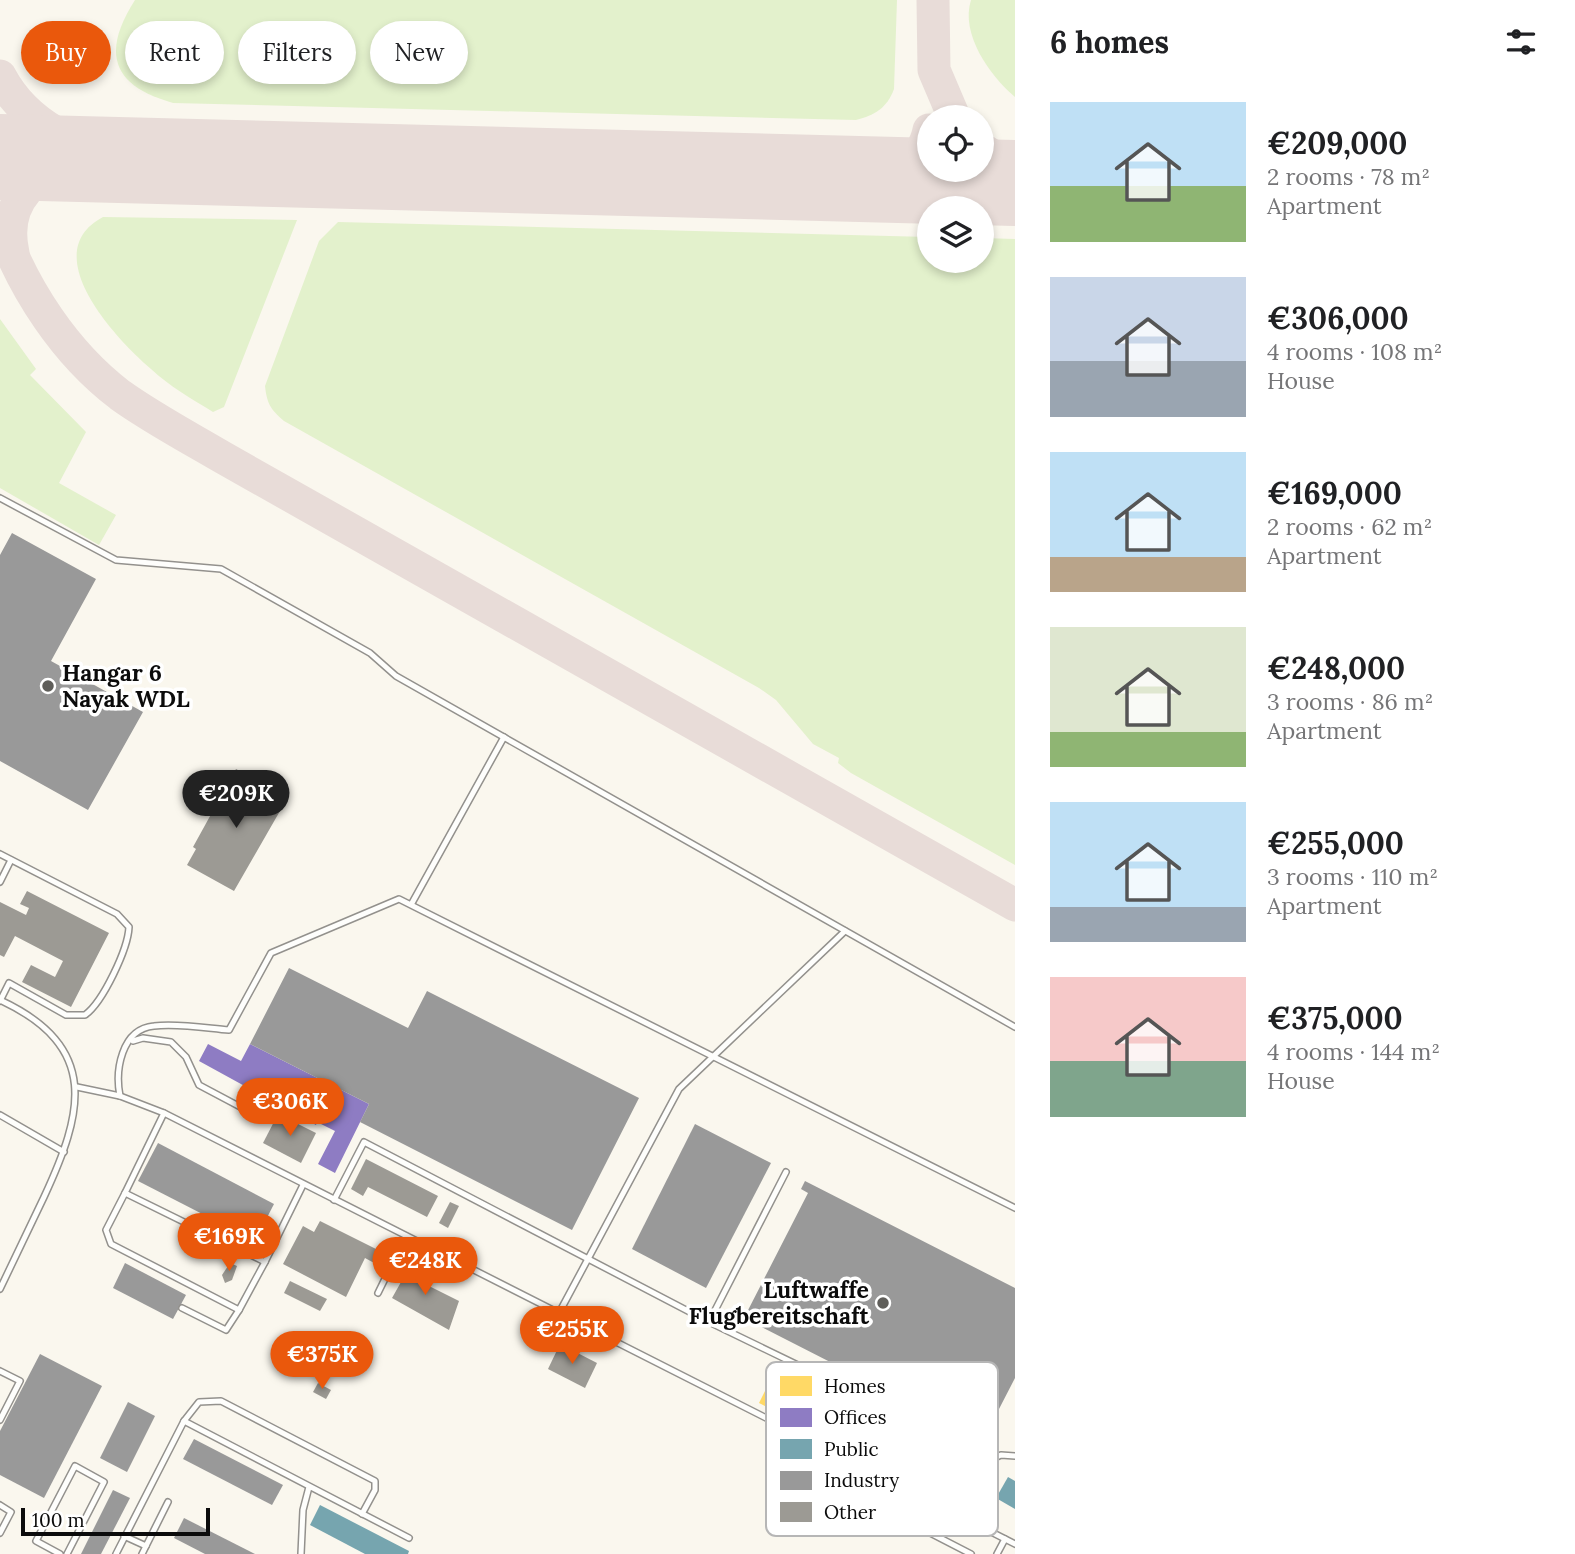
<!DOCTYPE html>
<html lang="en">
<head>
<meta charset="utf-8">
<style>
	:root { --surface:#fff; --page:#f2f2f2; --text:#202124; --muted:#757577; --accent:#ea580c }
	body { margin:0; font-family:Lora,serif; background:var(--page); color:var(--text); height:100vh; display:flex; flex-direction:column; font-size:26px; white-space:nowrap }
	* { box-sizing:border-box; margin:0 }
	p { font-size:23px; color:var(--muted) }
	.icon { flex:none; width:38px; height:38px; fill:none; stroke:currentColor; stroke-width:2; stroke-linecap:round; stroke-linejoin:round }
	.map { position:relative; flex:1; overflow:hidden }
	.sheet { display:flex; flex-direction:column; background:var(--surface); width:560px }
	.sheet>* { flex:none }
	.banner { position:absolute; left:21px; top:21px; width:665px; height:63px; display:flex; gap:14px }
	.fabs { position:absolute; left:917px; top:105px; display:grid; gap:14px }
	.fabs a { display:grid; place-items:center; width:77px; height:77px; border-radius:50%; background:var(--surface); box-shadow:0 4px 10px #0003; font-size:35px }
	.scale { position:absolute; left:21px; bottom:18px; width:189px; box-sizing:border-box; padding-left:7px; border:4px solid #0b0b0b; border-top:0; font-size:19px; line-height:24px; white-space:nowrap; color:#0b0b0b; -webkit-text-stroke:5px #fff; paint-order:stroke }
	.price { position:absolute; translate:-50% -60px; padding:0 16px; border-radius:24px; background:var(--accent); color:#fff; font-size:23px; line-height:46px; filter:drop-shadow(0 2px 4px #0008) }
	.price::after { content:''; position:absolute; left:50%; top:42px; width:21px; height:16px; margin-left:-10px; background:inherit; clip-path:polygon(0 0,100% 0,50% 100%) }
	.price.selected { background:#222; color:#fff }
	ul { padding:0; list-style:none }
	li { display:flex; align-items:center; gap:21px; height:175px; padding:0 35px }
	li span { display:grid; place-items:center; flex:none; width:196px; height:140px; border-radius:0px; color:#555 }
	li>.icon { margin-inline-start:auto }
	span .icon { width:84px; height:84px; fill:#fffc; stroke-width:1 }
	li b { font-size:30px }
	h2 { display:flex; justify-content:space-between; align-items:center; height:84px; padding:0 35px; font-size:30px }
	.chip { padding:0 24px; border-radius:32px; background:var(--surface); box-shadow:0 4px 10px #0003; font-size:24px; line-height:63px }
	.chip.selected { background:var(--accent); color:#fff }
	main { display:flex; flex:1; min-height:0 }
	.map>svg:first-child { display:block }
	.green { fill:#e3f1cc }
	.homes { fill:#ffd966 }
	.offices { fill:#8e7cc3 }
	.public { fill:#76a5af }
	.industry { fill:#999 }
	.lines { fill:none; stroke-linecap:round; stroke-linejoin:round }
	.taxiway { stroke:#e8dcd8; stroke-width:33 }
	.runway { stroke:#e8dcd8; stroke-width:86 }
	.building { fill:#9c9a94 }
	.lane-casing { stroke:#93918d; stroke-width:8 }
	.path { stroke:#b7b6b5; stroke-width:2.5; stroke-dasharray:7 3.5; stroke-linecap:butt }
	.lane { stroke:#fefefc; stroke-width:5 }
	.poi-dot { fill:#5f5e5a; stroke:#fff; stroke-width:2.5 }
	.labels { text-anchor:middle; stroke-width:7; stroke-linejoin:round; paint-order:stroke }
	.poi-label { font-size:23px; font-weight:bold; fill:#0b0b0b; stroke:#fff; text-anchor:start }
	.key { fill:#fff; stroke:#b6b6b6; stroke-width:2 }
	.key-label { font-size:19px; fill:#0b0b0b }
</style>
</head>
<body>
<main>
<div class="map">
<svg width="1015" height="1554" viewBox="0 0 1015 1554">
	<rect width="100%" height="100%" fill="#faf7ee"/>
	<g class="green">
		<path d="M135 0H897L894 89C887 108 875 115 856 120L173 103C112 86 101 53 135 0Z"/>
		<path d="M971 0H1015V97C990 76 960 34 971 0Z"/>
		<path d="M103 217 297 220 224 407 213 412C192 399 169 386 151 369 116 339 35 253 103 217Z"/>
		<path d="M338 222 929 237V261H982V238L1015 239V865L851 773 838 763 839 758 813 744 776 700 759 688 284 421C270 409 267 403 265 386L319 241Z"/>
		<path d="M0 319 36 369 30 375 86 432 59 483 116 515 99 545 0 488Z"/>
	</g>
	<path class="homes" d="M769 1383 791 1395 782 1415 759 1403Z"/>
	<path class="offices" d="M208 1044 241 1061 250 1044 369 1104 335 1173 318 1164 335 1131 317 1122 316 1125 199 1061Z"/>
	<g class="public">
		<path d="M1008 1477 1015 1481V1509L996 1498Z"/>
		<path d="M320 1505 409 1551 408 1554H365L310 1525Z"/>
	</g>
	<g class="industry">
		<path d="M12 533 96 579 51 661 143 712 88 810 0 761V555Z"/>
		<path d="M289 968 408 1028 427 991 639 1098 572 1230 360 1122 369 1104 250 1044Z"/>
		<path d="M695 1124 771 1163 706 1288 632 1249Z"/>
		<path d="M158 1143 274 1204 255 1241 138 1181Z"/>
		<path d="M805 1181 1015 1288V1378L983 1440 744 1318 808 1193 801 1189Z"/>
		<path d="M125 1263 186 1295 173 1319 113 1288Z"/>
		<path d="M40 1354 102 1386 44 1498 0 1475V1431Z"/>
		<path d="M128 1402 155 1416 127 1472 100 1458Z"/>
		<path d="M194 1439 283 1485 272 1505 183 1459Z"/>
		<path d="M113 1490 130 1498 101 1554H81Z"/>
		<path d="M184 1518 255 1554H205L174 1538Z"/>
	</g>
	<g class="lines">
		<g class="taxiway">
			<path d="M933 0 934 70 954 117"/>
			<path d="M0 76C27 127 77 147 130 160"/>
			<path d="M982 149 1015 171"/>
			<path d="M857 179C889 175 922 167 929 130"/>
			<path d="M0 224C23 289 65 353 120 395 152 418 188 437 222 457L1015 905"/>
			<path d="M13 253C1 199 37 172 83 159"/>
		</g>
		<path class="runway" d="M0 157 1015 183"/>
	</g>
	<g class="building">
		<path d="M236 769 288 797 234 891 187 865 196 849 193 847Z"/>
		<path d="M27 891 109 933 71 1007 22 982 31 965 55 977 63 961 15 936 4 957 0 955V902L26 915 29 908 20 904Z"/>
		<path d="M278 1114 316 1133 301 1163 263 1143Z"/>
		<path d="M366 1159 438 1196 427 1217 368 1187 363 1196 351 1189Z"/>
		<path d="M450 1202 459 1206 448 1228 439 1223Z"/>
		<path d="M320 1221 382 1252 376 1264 365 1258 346 1297 283 1264 303 1226 314 1232Z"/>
		<path d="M401 1261 427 1274 423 1283 459 1301 449 1330 392 1298 405 1275 396 1270Z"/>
		<path d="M230 1263 237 1266 232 1280 225 1283 222 1275Z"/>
		<path d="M290 1281 327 1299 320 1311 284 1293Z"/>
		<path d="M560 1344 597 1363 585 1388 548 1369Z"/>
		<path d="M318 1383 331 1390 326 1399 313 1392Z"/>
	</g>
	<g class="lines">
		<defs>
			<g id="lane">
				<path d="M0 498 116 560 221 569 370 653 396 676 1015 1027"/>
				<path d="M0 854 117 914 129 927C128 949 103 1002 85 1015H66L9 983 0 1001"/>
				<path d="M0 882 11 860"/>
				<path d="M412 903 504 737"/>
				<path d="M0 1000C101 1047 83 1113 44 1197 29 1228 15 1258 0 1289"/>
				<path d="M133 1041 143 1038 171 1042 186 1057 199 1085 263 1119"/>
				<path d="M77 1087 120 1096 164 1113 1015 1544"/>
				<path d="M120 1096C115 1071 121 1029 154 1026 177 1023 206 1028 229 1030L271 953 399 899 1015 1208"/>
				<path d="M164 1113 125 1193 265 1262 303 1185"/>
				<path d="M0 1115 64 1152"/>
				<path d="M786 1172 709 1322 992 1459"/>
				<path d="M125 1193 106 1230 111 1244 239 1310 265 1262"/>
				<path d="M334 1200 364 1142 709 1322"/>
				<path d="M378 1293 406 1236"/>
				<path d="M182 1308 226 1330 239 1310"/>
				<path d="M559 1313 679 1089 845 931"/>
				<path d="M0 1371 20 1381 0 1420"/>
				<path d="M184 1421 199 1402 221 1401 375 1481V1490L362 1514"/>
				<path d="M819 1445 806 1469 971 1554"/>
				<path d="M0 1505 11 1512 0 1533"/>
				<path d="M961 1516 992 1459 1001 1455 1015 1456"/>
				<path d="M124 1536 146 1546 142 1554"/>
				<path d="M146 1546 168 1502"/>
				<path d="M60 1554 36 1541 75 1466 104 1482 67 1554"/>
				<path d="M116 1554 184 1421 409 1538"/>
				<path d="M301 1554 303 1510 309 1487"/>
				<path d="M997 1554 1005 1539"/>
			</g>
		</defs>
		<use href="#lane" class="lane-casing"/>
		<path class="path" d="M908 1514 915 1501"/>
		<use href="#lane" class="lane"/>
	</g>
	<g class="poi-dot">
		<circle cx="48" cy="686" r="7"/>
		<circle cx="883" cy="1303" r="7"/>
	</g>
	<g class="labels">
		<g class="poi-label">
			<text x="62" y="681">Hangar 6<tspan x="62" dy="26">Nayak WDL</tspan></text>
			<text x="869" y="1298" text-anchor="end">Luftwaffe<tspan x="869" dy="26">Flugbereitschaft</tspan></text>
		</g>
	</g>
	<rect x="766" y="1362" width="232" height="174" rx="10" class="key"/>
	<rect x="780" y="1376" width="32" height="20" fill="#ffd966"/>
	<rect x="780" y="1408" width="32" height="19" fill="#8e7cc3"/>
	<rect x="780" y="1439" width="32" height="20" fill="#76a5af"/>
	<rect x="780" y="1471" width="32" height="19" fill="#999"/>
	<rect x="780" y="1502" width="32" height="20" fill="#9c9a94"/>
	<g class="key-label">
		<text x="824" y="1393">Homes</text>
		<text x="824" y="1424">Offices</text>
		<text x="824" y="1456">Public</text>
		<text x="824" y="1487">Industry</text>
		<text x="824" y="1519">Other</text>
	</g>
</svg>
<div class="fabs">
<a><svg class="icon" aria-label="locate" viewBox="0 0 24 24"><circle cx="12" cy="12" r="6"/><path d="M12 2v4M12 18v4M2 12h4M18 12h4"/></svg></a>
<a><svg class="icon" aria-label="layers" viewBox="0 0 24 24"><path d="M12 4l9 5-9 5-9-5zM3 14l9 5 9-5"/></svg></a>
</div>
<div class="scale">100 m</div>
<b class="price selected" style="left:236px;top:830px">€209K</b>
<b class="price" style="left:290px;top:1138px">€306K</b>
<b class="price" style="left:229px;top:1273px">€169K</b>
<b class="price" style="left:425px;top:1297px">€248K</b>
<b class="price" style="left:572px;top:1366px">€255K</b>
<b class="price" style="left:322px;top:1391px">€375K</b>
<div class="banner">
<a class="chip selected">Buy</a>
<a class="chip">Rent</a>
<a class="chip">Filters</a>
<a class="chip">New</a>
</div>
</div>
<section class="sheet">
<h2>6 homes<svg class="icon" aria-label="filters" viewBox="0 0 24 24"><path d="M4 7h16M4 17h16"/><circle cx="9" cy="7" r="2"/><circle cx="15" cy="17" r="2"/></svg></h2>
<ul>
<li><span style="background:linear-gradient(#bfe0f5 60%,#8fb573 0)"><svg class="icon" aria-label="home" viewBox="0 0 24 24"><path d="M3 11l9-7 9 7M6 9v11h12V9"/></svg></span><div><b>€209,000</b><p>2 rooms · 78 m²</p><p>Apartment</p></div></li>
<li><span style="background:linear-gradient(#c9d6e8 60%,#9aa5b1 0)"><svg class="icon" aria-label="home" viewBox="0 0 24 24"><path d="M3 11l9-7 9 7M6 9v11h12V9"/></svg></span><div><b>€306,000</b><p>4 rooms · 108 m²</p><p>House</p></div></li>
<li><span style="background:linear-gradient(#bfe0f5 75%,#b9a48a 0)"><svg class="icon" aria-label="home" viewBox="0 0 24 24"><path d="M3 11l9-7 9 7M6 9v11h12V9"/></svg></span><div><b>€169,000</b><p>2 rooms · 62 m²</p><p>Apartment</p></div></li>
<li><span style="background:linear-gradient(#dfe7d0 75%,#8fb573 0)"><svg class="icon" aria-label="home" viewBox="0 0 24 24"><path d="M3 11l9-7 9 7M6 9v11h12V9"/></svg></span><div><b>€248,000</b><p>3 rooms · 86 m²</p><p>Apartment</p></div></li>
<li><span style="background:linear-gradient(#bfe0f5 75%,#9aa5b1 0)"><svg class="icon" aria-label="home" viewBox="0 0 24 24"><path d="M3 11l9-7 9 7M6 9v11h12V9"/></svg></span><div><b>€255,000</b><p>3 rooms · 110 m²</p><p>Apartment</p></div></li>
<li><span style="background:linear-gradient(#f6c9c9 60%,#7fa58c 0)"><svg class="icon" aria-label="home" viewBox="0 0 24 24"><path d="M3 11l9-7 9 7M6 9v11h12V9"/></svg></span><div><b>€375,000</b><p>4 rooms · 144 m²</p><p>House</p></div></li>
</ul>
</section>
</main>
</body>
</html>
